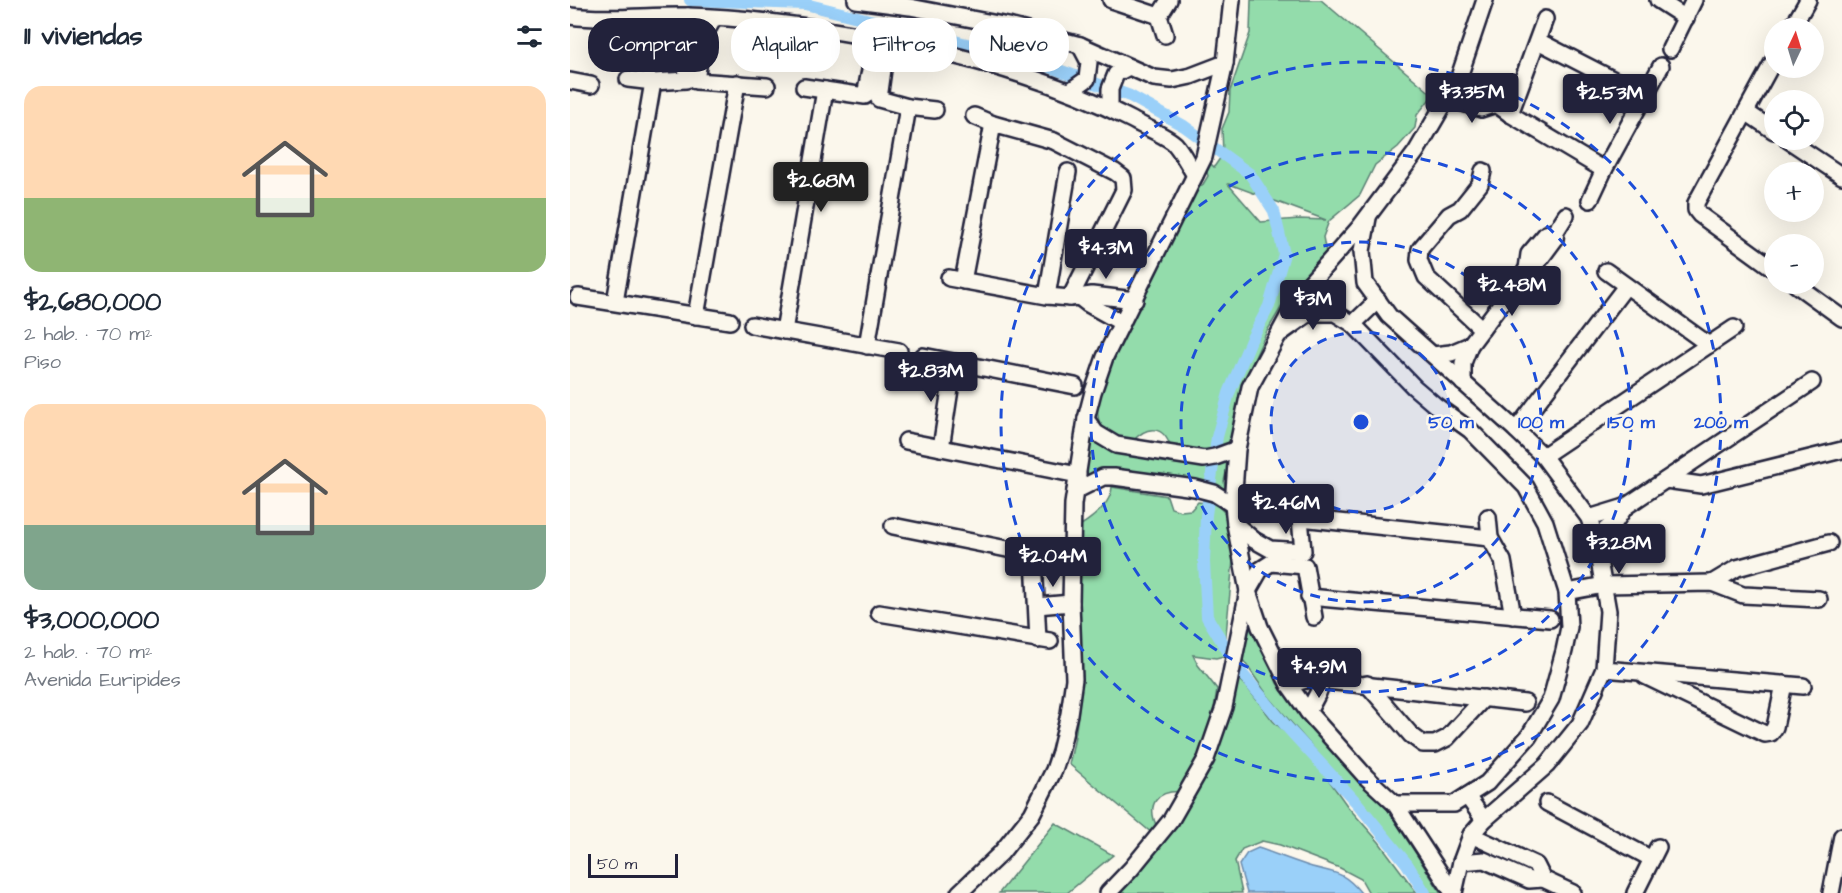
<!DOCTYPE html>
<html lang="es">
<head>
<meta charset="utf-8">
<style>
	:root { --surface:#fff; --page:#f2f2f3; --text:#1f2937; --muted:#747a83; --accent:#22223b }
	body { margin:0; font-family:"Architects Daughter",sans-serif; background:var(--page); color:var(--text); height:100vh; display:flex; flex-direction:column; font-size:22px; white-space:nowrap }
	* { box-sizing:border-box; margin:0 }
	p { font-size:20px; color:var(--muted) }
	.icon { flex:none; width:33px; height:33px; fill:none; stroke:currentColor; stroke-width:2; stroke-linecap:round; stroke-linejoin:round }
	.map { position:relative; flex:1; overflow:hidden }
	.drawer { display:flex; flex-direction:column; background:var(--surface); width:570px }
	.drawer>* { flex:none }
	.top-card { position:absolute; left:18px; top:18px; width:570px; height:54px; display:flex; gap:12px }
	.needle { width:39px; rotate:4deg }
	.controls { position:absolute; left:1194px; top:18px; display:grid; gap:12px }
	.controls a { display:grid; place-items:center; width:60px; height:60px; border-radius:50%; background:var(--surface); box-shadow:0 6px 24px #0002; font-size:30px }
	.scale { position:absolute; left:18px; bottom:15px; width:90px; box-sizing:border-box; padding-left:6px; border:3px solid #22223b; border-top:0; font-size:16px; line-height:21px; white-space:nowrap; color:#22223b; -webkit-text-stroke:4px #fbf7ec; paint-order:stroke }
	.price { position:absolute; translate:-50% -51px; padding:0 14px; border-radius:6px; background:var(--accent); color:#fff; font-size:20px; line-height:39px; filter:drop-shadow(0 2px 3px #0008) }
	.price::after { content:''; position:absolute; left:50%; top:36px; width:18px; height:14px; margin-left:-9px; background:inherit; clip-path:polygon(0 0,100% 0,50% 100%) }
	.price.active { background:#222; color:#fff }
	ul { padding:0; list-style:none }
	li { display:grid; align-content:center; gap:12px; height:318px; padding:0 24px }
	li span { display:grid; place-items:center; height:186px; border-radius:18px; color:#555 }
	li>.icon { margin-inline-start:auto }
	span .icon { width:108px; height:108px; fill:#fffc; stroke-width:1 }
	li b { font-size:26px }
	h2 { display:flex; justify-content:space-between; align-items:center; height:72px; padding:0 24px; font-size:26px }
	.pill { padding:0 21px; border-radius:24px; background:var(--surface); box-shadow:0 6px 24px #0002; font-size:21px; line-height:54px }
	.pill.active { background:var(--accent); color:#fff }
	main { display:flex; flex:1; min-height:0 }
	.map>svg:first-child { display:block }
	.green { fill:#93dcab; stroke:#5a7f73; stroke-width:1.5; fill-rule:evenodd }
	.water { fill:#9ad0f9; stroke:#6a8aad; stroke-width:1.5 }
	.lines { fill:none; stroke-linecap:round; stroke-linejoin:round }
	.canal { stroke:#9ad0f9; stroke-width:12 }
	.minor-casing { stroke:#22223b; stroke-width:20 }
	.minor { stroke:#fbf7ec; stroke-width:15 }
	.ring { fill:none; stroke:#1d4ed8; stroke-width:3; stroke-dasharray:10 8 }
	.centre { fill:#1d4ed8; stroke:#fbf7ec; stroke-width:3 }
	.ring-label { font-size:18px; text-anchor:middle; font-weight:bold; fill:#1d4ed8; stroke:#fbf7ec; stroke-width:5; stroke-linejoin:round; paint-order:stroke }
</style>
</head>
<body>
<main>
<section class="drawer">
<h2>11 viviendas<svg class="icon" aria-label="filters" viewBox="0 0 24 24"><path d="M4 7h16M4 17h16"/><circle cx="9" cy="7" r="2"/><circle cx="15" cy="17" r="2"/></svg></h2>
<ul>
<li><span style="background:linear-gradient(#ffd9b3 60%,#8fb573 0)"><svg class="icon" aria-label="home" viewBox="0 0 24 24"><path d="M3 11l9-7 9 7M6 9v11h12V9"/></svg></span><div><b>$2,680,000</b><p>2 hab. · 70 m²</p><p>Piso</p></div></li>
<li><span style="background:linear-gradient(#ffd9b3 65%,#7fa58c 0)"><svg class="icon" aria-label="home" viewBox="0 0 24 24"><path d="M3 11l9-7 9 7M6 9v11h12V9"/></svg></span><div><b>$3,000,000</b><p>2 hab. · 70 m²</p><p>Avenida Euripides</p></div></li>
</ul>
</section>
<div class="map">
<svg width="1272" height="893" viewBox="0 0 1272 893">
	<rect width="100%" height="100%" fill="#fbf7ec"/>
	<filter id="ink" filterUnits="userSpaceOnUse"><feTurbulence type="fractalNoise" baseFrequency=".0167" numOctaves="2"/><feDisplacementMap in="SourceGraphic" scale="12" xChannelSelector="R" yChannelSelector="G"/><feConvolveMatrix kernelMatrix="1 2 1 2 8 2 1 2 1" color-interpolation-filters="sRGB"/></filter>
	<g filter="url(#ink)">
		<g class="green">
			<path d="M681 0H751L863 95 847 115 845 128 828 147 805 165 790 195 759 221 753 237 756 253 724 286 697 331 681 366 669 400 661 443 640 454 601 448C594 426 578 424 563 441 527 434 526 425 528 391L625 187 632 186 638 176 635 166 638 161 644 167 653 154 652 129 659 112 660 91 680 33ZM658 184H659L756 220 729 219 691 222Z"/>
			<path d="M519 436 545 451 640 467 659 460 654 481 656 496 647 492 512 482Z"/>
			<path d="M542 487 597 496 601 508 611 511 621 510 628 502 646 504 659 517 663 560 654 656 646 658 623 655 628 665 647 689 641 727 615 792C587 789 575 804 588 829L583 834 499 764C519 688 509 607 505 529 520 520 541 505 542 487Z"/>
			<path d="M679 614 707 683 819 811 871 893H860L824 841 698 696 666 650Z"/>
			<path d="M658 668 679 690 703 721 727 743 753 772 778 807 809 842 847 893H799L791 879 770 868 710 845 692 841 672 849 665 861 672 893H548L599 833 620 804 648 744Z"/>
			<path d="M485 823 543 855 497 893H429Z"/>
		</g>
		<path class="water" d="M688 848C703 853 718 859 733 864 760 874 770 867 791 893H677L669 865 677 853Z"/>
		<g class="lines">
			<path class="canal" d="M120 0 235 4 461 60 560 96 614 126 680 174 704 211 714 254 699 306 681 340 659 393 647 437 636 515 634 562 637 617 670 671 716 726 787 803 837 864 855 893"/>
			<defs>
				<g id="minor">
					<path d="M286 0 340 7 438 26 510 45 584 78 602 80 621 76 655 63"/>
					<path d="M541 0 589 16"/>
					<path d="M1088 0 1116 18"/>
					<path d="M0 16C39 21 79 15 118 16 189 18 260 29 330 43 409 60 489 82 562 120 572 126 599 137 605 144 613 153 618 165 625 175"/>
					<path d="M144 18 132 39 126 81 197 86"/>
					<path d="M1222 28 1238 0"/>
					<path d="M595 35 589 16 599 0"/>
					<path d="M968 41 1075 96"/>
					<path d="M335 44 314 62 309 99 338 107 365 110"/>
					<path d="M1100 49 1124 0"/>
					<path d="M1204 60 1126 203V210L1130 215 1204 269"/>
					<path d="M58 79 83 82 116 80 120 38 118 16"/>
					<path d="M888 80 918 94 926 104 940 114 1034 170"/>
					<path d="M0 81 21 85"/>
					<path d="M234 87 295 96 302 60 294 36"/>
					<path d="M500 91 517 79 519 62 510 45"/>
					<path d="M878 98 911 109 926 104"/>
					<path d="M540 108V89L546 74 559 67"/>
					<path d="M1176 112 1204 131"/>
					<path d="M940 114 975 19"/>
					<path d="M404 116 423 124 484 141 545 172 553 178 554 190 500 298"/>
					<path d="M1218 140 1272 176"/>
					<path d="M1020 200 1034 170 1091 66"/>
					<path d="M798 218 792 251 795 283 819 316 946 430 973 456 1019 518 1025 538 1038 611 1034 669 1010 724 977 765 914 820 901 835 891 862 884 893"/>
					<path d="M957 269 959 254 976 234 986 231"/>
					<path d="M1036 271 1139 345"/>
					<path d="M379 278 477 296 500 298 522 295 565 300"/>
					<path d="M393 281 423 124"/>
					<path d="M1225 284 1272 318"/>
					<path d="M477 296 498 172"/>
					<path d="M8 297 160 321"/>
					<path d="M509 297 518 304 552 323"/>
					<path d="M45 302 83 82"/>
					<path d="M126 316 167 83"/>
					<path d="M783 324 808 300"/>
					<path d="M182 325 329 351"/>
					<path d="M912 329 856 277 849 260 850 249 879 215 890 209 910 184 913 171"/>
					<path d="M214 331 255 90"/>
					<path d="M711 333 739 313H765L783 324 844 387 865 405 900 430 956 487 975 522 997 592 999 627 994 651 981 699 959 736 917 783 884 804H825"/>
					<path d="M297 346 338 107"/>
					<path d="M863 355 881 353 900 345"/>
					<path d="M353 356 505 386"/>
					<path d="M893 383V363L900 345 957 269 968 262 985 239 986 231 996 215"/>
					<path d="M516 419 526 433 546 445 634 459 645 457 667 449"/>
					<path d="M946 430 1056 286"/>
					<path d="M336 441 508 475"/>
					<path d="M371 448 384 363"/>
					<path d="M973 456 1164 328"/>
					<path d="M1096 480 1131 485 1272 450"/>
					<path d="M505 491 533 477H544L625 488 644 493 663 505"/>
					<path d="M918 517 920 538 933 561 943 616"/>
					<path d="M731 518 920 538"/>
					<path d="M1019 518 1055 507 1242 382"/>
					<path d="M665 524 684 540 700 549 733 551 728 497"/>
					<path d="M323 526 462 554 464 558 468 640"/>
					<path d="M1025 538 1045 522 1055 507"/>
					<path d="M1142 583 1167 568 1259 543"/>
					<path d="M678 591 690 570 701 563 735 566 744 617"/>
					<path d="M997 592 1034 585 1142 583 1173 595 1249 599"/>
					<path d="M679 594 690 627 719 685 738 712 796 777 825 804 883 893"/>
					<path d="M739 597 980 619"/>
					<path d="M467 606 501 603"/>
					<path d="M309 613 480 641"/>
					<path d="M1034 669 1233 686"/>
					<path d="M1075 676 1195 734 1201 733 1205 727 1214 684"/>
					<path d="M797 684 841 735 853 744H865L877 738 914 698"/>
					<path d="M719 685 739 679 955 703"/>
					<path d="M738 712 748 693 753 680"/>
					<path d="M897 796 914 820"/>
					<path d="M977 803 1082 859"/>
					<path d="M901 835 966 865 973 879"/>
					<path d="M891 862 914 860 959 880 973 879 1003 893"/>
					<path d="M389 893 431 853 462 814 484 770 490 752 499 714 504 679 501 603 503 504 516 419 523 392 535 357 634 157 655 63 662 0"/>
					<path d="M538 893 561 869 601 820 636 759 654 707 678 591 665 524 663 505 667 449 680 387 731 293 789 228 846 152 888 80 915 0"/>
					<path d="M1065 893 1088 847"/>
					<path d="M1261 893 1272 836"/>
				</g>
			</defs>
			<use href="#minor" class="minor-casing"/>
			<use href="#minor" class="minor"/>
		</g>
	</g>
	<circle cx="791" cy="422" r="90" fill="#1d4ed8" fill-opacity=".12"/>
	<g class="ring">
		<circle cx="791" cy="422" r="90"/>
		<circle cx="791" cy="422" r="180"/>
		<circle cx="791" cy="422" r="270"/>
		<circle cx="791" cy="422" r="360"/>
	</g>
	<circle cx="791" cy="422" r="9" class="centre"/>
	<g class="ring-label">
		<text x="881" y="428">50 m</text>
		<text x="971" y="428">100 m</text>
		<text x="1061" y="428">150 m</text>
		<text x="1151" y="428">200 m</text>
	</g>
</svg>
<div class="controls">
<a><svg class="needle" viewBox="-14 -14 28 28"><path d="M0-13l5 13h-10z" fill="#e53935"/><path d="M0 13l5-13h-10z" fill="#747a83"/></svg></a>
<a><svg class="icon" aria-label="locate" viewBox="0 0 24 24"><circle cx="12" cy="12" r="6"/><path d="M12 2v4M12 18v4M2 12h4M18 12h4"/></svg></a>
<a>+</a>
<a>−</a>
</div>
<div class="scale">50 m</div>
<b class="price" style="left:902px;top:124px">$3.35M</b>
<b class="price" style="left:1040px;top:125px">$2.53M</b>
<b class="price active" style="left:251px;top:213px">$2.68M</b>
<b class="price" style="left:536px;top:280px">$4.3M</b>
<b class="price" style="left:942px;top:317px">$2.48M</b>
<b class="price" style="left:743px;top:331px">$3M</b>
<b class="price" style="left:361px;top:403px">$2.83M</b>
<b class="price" style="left:716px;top:535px">$2.46M</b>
<b class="price" style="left:1049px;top:575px">$3.28M</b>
<b class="price" style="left:483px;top:588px">$2.04M</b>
<b class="price" style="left:749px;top:699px">$4.9M</b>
<div class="top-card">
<a class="pill active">Comprar</a>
<a class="pill">Alquilar</a>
<a class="pill">Filtros</a>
<a class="pill">Nuevo</a>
</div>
</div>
</main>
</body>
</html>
